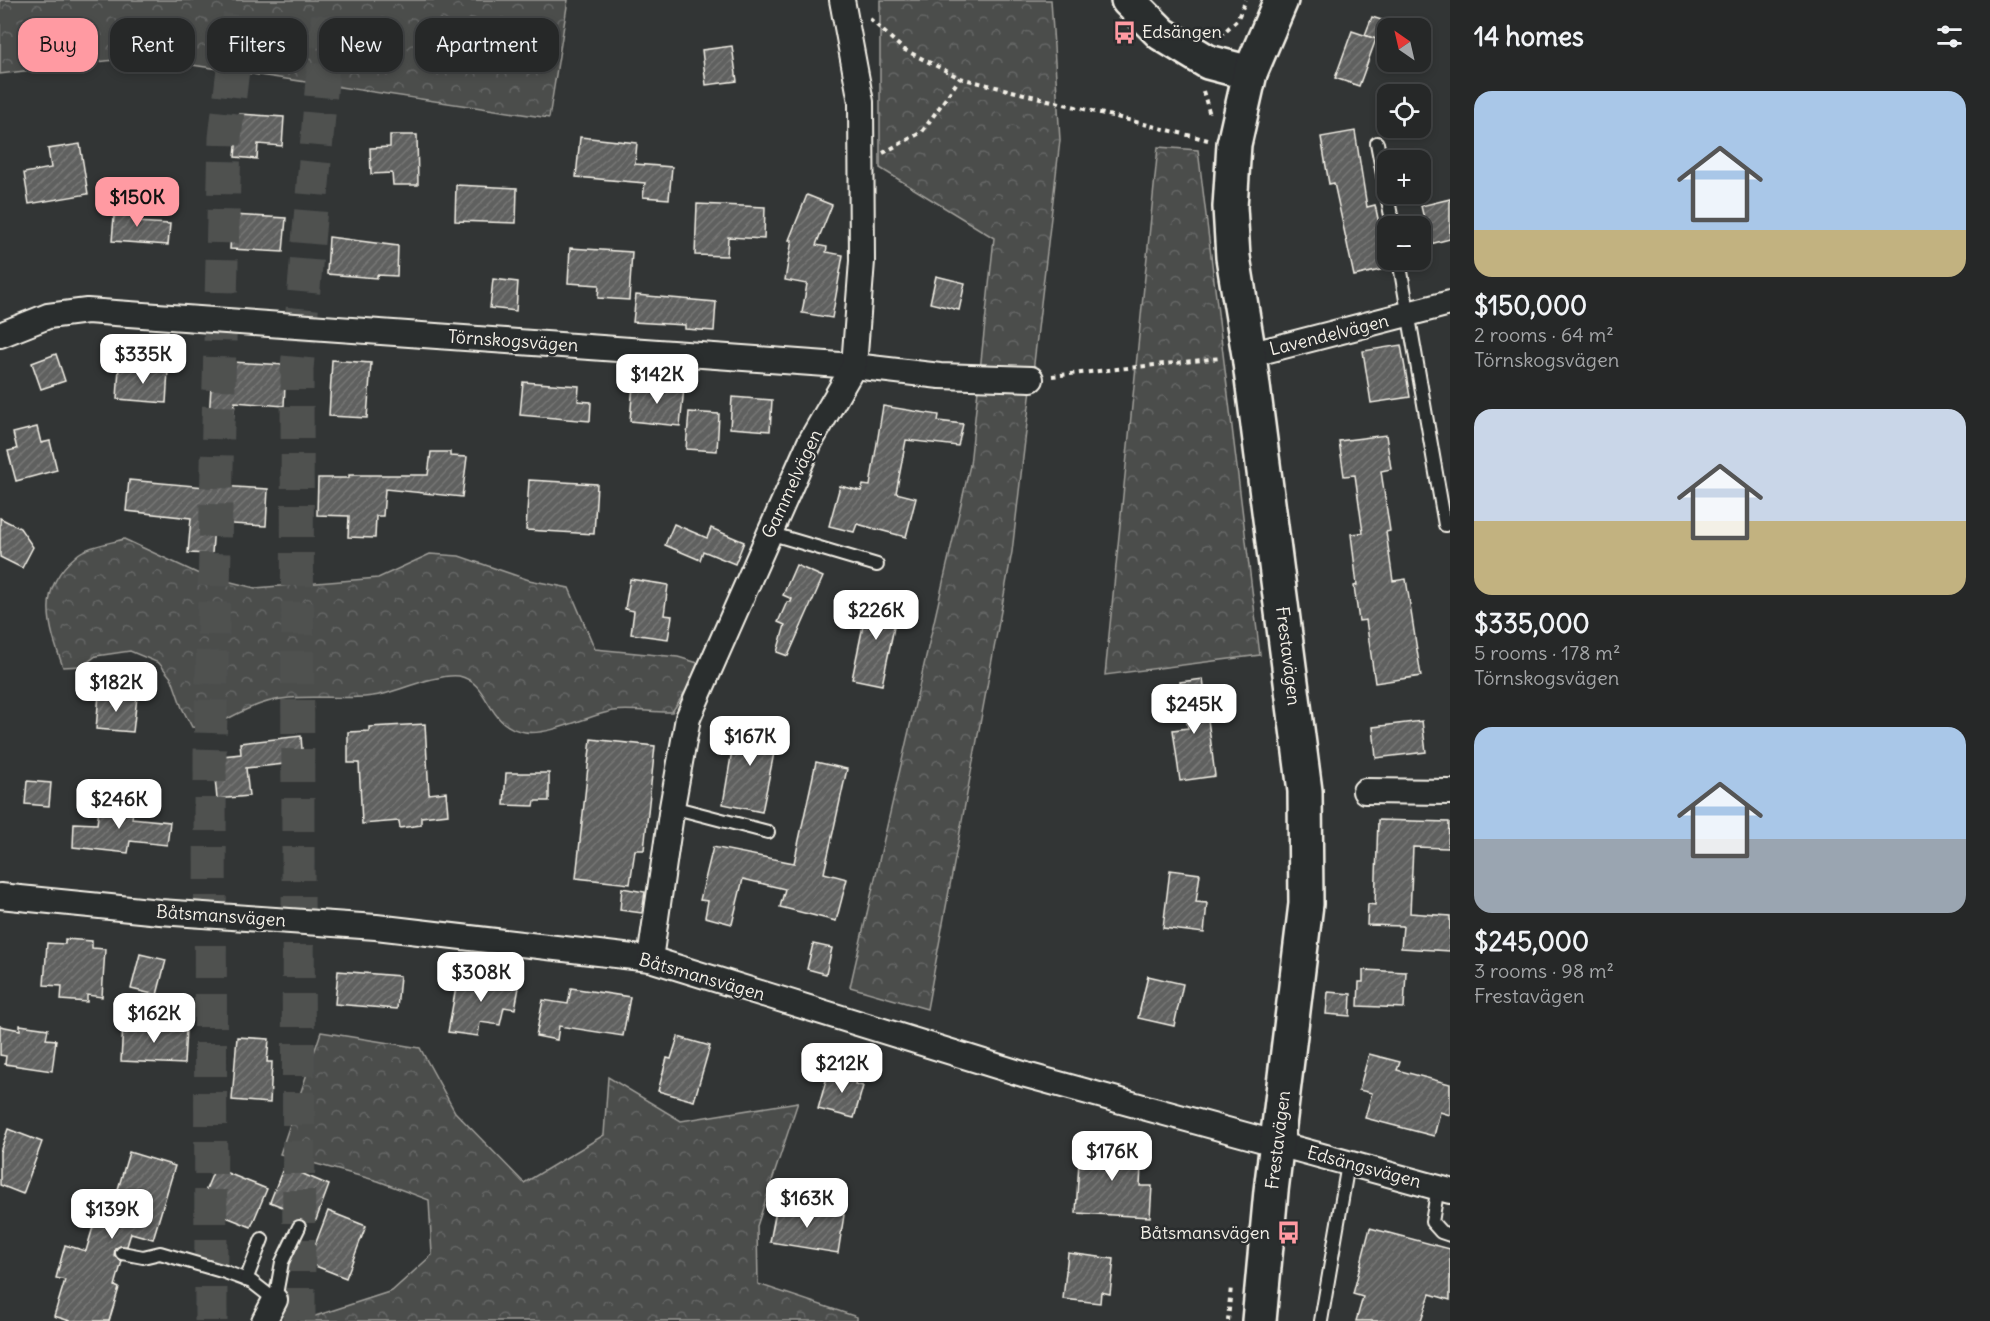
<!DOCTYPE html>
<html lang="en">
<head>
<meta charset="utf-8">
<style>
	:root { --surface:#262828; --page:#2e3030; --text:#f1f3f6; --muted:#a4a6a8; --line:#424445; --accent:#ff9aa2 }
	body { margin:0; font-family:Delius,sans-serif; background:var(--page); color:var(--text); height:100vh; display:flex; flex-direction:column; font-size:22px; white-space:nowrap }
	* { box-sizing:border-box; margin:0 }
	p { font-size:20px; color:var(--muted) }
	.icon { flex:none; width:33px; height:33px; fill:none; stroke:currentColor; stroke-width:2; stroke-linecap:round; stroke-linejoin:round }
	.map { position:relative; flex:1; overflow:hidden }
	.details { display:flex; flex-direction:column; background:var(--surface); width:540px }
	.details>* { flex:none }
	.top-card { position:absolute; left:18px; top:18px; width:570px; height:54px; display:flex; gap:12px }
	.needle { width:39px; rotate:326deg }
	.fabs { position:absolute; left:1377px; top:18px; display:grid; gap:12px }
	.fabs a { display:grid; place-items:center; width:54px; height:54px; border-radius:12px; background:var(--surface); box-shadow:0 3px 9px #0003,0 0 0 2px var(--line); font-size:30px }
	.price { position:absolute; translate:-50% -51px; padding:0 14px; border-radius:12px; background:#fff; color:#222; font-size:20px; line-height:39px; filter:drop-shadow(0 2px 3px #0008) }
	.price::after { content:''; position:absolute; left:50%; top:36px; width:18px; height:14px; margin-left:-9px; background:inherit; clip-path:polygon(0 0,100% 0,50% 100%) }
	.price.active { background:var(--accent); color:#111 }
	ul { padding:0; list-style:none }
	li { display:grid; align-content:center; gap:12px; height:318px; padding:0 24px }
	li span { display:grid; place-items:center; height:186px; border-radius:18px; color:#555 }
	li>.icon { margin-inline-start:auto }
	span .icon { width:108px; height:108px; fill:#fffc; stroke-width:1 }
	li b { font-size:26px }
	h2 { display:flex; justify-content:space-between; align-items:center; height:72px; padding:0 24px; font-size:26px }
	.tag { padding:0 21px; border-radius:18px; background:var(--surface); box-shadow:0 3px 9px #0003,0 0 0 2px var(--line); font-size:21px; line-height:54px }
	.tag.active { background:var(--accent); color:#111 }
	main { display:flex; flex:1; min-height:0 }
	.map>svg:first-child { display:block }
	.forest { fill:url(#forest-crowns); stroke:#a09f9a; stroke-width:1.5 }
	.building { fill:url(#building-hatch); stroke:#f4f1e8; stroke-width:1.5 }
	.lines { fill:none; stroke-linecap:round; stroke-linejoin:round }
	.highway-tunnel { stroke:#4f5150; stroke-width:33; stroke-dasharray:33 16; stroke-linecap:butt }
	.lane-casing { stroke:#f4f1e8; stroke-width:16 }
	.street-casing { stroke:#f4f1e8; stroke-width:28 }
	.secondary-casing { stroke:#f4f1e8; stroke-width:38 }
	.path { stroke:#f4f1e8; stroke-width:4; stroke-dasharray:4.5 4.5; stroke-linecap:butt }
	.lane { stroke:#2a2d2e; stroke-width:12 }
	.street { stroke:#2a2d2e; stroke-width:24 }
	.secondary { stroke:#2a2d2e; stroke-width:33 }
	.labels { text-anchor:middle; stroke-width:5; stroke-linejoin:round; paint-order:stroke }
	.poi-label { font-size:18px; fill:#f4f1e8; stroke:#2a2d2e; text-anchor:start }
	.street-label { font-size:18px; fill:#f4f1e8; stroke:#2a2d2e }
</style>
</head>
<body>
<main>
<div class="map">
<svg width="1450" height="1321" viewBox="0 0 1450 1321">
	<defs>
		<pattern id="forest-crowns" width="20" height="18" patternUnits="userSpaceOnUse" patternTransform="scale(1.5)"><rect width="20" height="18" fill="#4b4d4c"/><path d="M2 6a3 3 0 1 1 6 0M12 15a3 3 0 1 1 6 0" fill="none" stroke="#666766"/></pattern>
		<pattern id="building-hatch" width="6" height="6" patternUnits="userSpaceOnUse" patternTransform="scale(1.5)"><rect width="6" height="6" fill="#5f605f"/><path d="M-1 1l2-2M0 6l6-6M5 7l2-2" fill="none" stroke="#777776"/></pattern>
	</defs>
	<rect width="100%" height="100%" fill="#323535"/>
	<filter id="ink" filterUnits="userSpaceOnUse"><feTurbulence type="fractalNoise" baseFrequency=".0167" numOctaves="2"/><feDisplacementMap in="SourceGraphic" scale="12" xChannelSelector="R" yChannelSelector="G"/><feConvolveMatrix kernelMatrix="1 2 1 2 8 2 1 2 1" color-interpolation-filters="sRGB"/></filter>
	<g filter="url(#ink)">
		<g class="forest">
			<path d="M0 0H568L549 118 138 57 0 74Z"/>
			<path d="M880 0H1051L1060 140 1012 552 927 1009 850 987 970 465 994 238 880 168Z"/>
			<path d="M1158 147 1198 150 1260 655 1105 675Z"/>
			<path d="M124 539 199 574 255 588 378 578 430 554 459 556 529 580 569 588 595 649 678 657 698 663 687 689 672 712C654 713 631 708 613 711 589 715 550 736 525 732 485 726 491 683 459 676 442 673 402 689 384 694 354 701 320 695 289 698 261 700 233 715 210 729L192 727 182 708 172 679 159 663 130 651 96 656 82 666 63 667C48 625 36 589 76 556 86 546 111 543 124 539Z"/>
			<path d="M321 1032 420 1048 455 1112 524 1183 604 1135 608 1077 681 1121 798 1102 757 1226 758 1284 857 1317V1321H300L392 1291 432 1255 429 1200 378 1181 280 1154Z"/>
		</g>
		<g class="building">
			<path d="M1372 17 1388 22V44L1365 35Z"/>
			<path d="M1352 31 1376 39 1359 86 1335 78Z"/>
			<path d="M732 46 737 81 706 85 702 50Z"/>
			<path d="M239 114 284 117 282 146 258 144 257 159 235 157Z"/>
			<path d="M1355 131 1367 207 1375 205 1389 268 1354 276 1334 183 1329 184 1321 137Z"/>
			<path d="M390 135H417L418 185H393L392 173 371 174 370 148 390 147Z"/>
			<path d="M580 137 637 143 635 164 672 167 669 199 643 197 645 183 576 177Z"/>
			<path d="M80 144 88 194 29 204 24 173 51 168 48 149Z"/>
			<path d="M456 185 517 188 516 223 455 221Z"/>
			<path d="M807 195 832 205 816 245 827 247 826 252 843 255 832 318 802 313 807 284 785 280 792 240H789Z"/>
			<path d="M1450 199V239L1430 244 1421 206Z"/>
			<path d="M115 204 138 206 137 222 170 224 168 245 112 241Z"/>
			<path d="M697 204 765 207 764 239 728 237 727 256 695 255Z"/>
			<path d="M232 215 286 218 283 252 230 249Z"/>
			<path d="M329 237 398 246 397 276 377 275V278L327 274Z"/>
			<path d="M570 248 632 252 629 300 598 298 599 285 568 283Z"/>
			<path d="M936 276 965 283 959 310 930 303Z"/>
			<path d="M493 279 518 282 516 311 490 308Z"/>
			<path d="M636 295 716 302 714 331 685 329V325L633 322Z"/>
			<path d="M1401 345 1410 397 1371 403 1363 351Z"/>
			<path d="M56 354 65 381 41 389 32 363Z"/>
			<path d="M332 360 371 363 367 418 329 416Z"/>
			<path d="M232 362 286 365 284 406 235 402 233 422 209 420 212 370 231 371Z"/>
			<path d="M119 367 168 370 166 403 117 399Z"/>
			<path d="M523 382 579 386 578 401 591 402 590 421 520 415Z"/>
			<path d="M633 384 684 388 680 426 630 421Z"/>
			<path d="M732 397 772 400 770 431 730 428Z"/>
			<path d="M883 406 939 415 938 421 963 424 958 446 906 440 896 493 916 498 906 537 857 524 854 532 829 526 840 486 861 491 863 485 870 486Z"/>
			<path d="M689 412 719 414 717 451 686 449Z"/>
			<path d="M37 427 41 443 50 441 57 470 16 481 8 451 17 449 13 433Z"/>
			<path d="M1386 435 1391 469 1381 471 1390 531 1386 532 1393 581 1406 579 1421 676 1375 683 1366 620 1359 621 1354 586 1357 585 1351 534 1363 533 1355 475 1344 476 1339 441Z"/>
			<path d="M431 452H450V456L467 457 462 497 385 489 383 516H376L375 538 348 537 349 516 317 515 318 478H349V475H428Z"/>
			<path d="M129 480 205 487V485L268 489 266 526 214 523 212 554 188 553 191 518 126 511Z"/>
			<path d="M529 480 597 484 594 534 526 530Z"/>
			<path d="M0 518 20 528 33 547 22 568 0 557Z"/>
			<path d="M674 524 707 538 711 528 744 542 735 564 703 551 700 560 665 545Z"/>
			<path d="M796 565 823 577 788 656 777 652 785 625 778 622 787 602H791L792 599 783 595Z"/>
			<path d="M630 579 668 585 664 615 672 616 668 639 631 634 634 611 625 609Z"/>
			<path d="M869 597 899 603 882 685 852 679Z"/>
			<path d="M1203 679 1215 776 1180 781 1173 730 1188 728 1180 682Z"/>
			<path d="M99 694 137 697 133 732 96 729Z"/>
			<path d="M737 721 775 728 770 752 774 753 762 812 723 804Z"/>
			<path d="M1422 721 1426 752 1376 758 1373 727Z"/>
			<path d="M425 724 429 794 446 792 448 814 421 817V825L400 828 399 821 362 824 359 763H348V732L369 731V727Z"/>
			<path d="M301 736 303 762 246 768 249 796 217 799 213 757 241 754 240 743Z"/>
			<path d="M591 739 655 746 644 850H635L630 884 576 878Z"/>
			<path d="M816 762 847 769 824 873 847 879 836 921 780 907 785 889 743 879 732 924 705 917 708 901 700 900 713 847 794 863Z"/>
			<path d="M506 773H549V801H535L534 806 504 805Z"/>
			<path d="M27 781 51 783 49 806 25 804Z"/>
			<path d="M100 801 134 805 132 818 170 822 167 845 130 841 128 853 73 847 74 823 97 824Z"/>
			<path d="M1378 820 1449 822 1448 848 1413 847 1410 913 1450 916V951L1401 948 1403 926 1367 925 1368 904 1375 905Z"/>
			<path d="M1170 870 1200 874 1196 902 1207 903 1204 933 1163 928Z"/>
			<path d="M622 888 645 892 642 913 620 910Z"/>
			<path d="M65 939 92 941V948L105 949 102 997 87 995V1002L61 1000 62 986 44 985 47 943 65 944Z"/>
			<path d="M813 944 832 948 826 974 807 969Z"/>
			<path d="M140 954 166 960 157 995 131 989Z"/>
			<path d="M1363 970 1406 972 1404 1008 1358 1006 1359 982H1363Z"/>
			<path d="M338 971 400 976 397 1009 335 1004Z"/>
			<path d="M477 974 520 982 515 1009 504 1007 500 1025 480 1022 478 1036 448 1032 458 976 476 979Z"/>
			<path d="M1148 976 1183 984 1174 1026 1138 1018Z"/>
			<path d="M571 988 630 997 623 1036 559 1026 557 1040 536 1036 543 1000 568 1004Z"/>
			<path d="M1328 992 1351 994 1350 1016 1326 1014Z"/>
			<path d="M20 1025 48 1029 46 1039 56 1040 52 1071 5 1064 6 1056 0 1055V1026L20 1030Z"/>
			<path d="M123 1025 186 1028 184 1064 121 1061Z"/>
			<path d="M237 1037 269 1039 267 1062H272L270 1103 232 1100Z"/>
			<path d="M678 1037 710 1046 694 1101 658 1091 667 1058 671 1059Z"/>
			<path d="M1369 1054 1400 1062 1397 1070 1450 1084V1115L1440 1112 1434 1136 1365 1118 1372 1093 1359 1090Z"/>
			<path d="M839 1067 858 1072 855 1084 863 1086 854 1118 818 1109 827 1077 836 1079Z"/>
			<path d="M8 1129 42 1142 23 1194 0 1185V1152Z"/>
			<path d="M1080 1144 1142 1147 1140 1186H1152L1150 1217 1076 1213Z"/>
			<path d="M129 1152 175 1166 153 1239 131 1233 127 1246 115 1248 114 1256 122 1261 115 1286 119 1288 109 1321H70L54 1316 65 1280 56 1278 65 1245 86 1251 103 1193 116 1196Z"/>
			<path d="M284 1166 329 1185 316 1220 270 1202Z"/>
			<path d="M215 1168 267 1189 251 1227 199 1206Z"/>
			<path d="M777 1205 844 1215 838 1253 770 1242Z"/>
			<path d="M328 1211 366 1226 346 1278 308 1263Z"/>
			<path d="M1370 1228 1450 1249V1300L1430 1294 1421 1321H1356L1363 1297 1353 1294Z"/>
			<path d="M1068 1253 1114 1259 1110 1294 1101 1292 1100 1303 1063 1299Z"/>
		</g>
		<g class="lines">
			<g class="highway-tunnel">
				<path d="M211 1321 210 755 225 138 241 0"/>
				<path d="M299 1321 297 369 329 0"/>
			</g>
			<defs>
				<g id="lane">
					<path d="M1377 143 1393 226"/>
					<path d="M1399 260 1445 525"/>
					<path d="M769 533 877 565"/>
					<path d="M672 807 768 832"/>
					<path d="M1438 1187 1432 1222 1441 1232 1450 1235"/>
					<path d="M122 1253 143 1257 160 1253 225 1272 252 1282 275 1300 282 1262 299 1227"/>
					<path d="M246 1280 262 1239"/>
					<path d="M1321 1321 1348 1164"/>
				</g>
				<g id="street">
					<path d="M0 335 48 316 87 311 854 366 940 376 1031 379"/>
					<path d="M1249 355 1450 303"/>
					<path d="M1365 791 1450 792"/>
					<path d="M0 896 160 912 376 927 650 959 1026 1075 1450 1191"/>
					<path d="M650 959 672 807 688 718 810 442 854 366 862 261 861 102 842 0"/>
					<path d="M264 1321 275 1300"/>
				</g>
				<g id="secondary">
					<path d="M1128 0 1162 34 1208 62 1250 73"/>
					<path d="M1259 1321 1271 1191 1306 904 1305 791 1249 355 1233 257 1230 207 1234 144 1250 73 1281 0"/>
				</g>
			</defs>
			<use href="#lane" class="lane-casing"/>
			<use href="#street" class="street-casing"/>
			<use href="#secondary" class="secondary-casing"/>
			<g class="path">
				<path d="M870 19 903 49 960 78 1208 140"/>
				<path d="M1220 36 1237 20 1246 0"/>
				<path d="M1203 91 1210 115"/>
				<path d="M883 153 922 132 960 78"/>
				<path d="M1052 376 1221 358"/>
				<path d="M1228 1321 1231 1286"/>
			</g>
			<use href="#lane" class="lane"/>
			<use href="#street" class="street"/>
			<use href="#secondary" class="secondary"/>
		</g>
	</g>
	<defs>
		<symbol id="bus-bare" viewBox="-9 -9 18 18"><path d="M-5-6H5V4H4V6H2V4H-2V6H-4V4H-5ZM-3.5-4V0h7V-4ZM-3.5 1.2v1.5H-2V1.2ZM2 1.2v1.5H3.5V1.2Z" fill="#ff9aa2" stroke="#2a2d2e" stroke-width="2.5" paint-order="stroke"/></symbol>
	</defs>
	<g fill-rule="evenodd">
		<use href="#bus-bare" x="1108" y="16" width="33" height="33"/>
		<use href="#bus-bare" x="1272" y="1216" width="33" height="33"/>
	</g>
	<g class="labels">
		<g class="poi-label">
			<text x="1142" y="38">Edsängen</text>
			<text x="1270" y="1239" text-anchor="end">Båtsmansvägen</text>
		</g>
		<g class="street-label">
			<text transform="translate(1329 335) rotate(-14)" y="6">Lavendelvägen</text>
			<text transform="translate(513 341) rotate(4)" y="6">Törnskogsvägen</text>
			<text transform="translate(792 484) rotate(-65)" y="6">Gammelvägen</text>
			<text transform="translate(1288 656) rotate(83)" y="6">Frestavägen</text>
			<text transform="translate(221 916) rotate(4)" y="6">Båtsmansvägen</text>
			<text transform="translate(702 977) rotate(16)" y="6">Båtsmansvägen</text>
			<text transform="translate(1278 1140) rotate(-83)" y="6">Frestavägen</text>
			<text transform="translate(1364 1167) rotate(15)" y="6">Edsängsvägen</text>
		</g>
	</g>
</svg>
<div class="fabs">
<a><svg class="needle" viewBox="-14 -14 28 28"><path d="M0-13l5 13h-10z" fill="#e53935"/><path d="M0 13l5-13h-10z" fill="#a4a6a8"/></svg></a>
<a><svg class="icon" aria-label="locate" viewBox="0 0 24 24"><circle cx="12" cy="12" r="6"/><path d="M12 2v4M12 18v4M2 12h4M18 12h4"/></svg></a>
<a>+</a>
<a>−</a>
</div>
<b class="price active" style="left:137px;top:228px">$150K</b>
<b class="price" style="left:143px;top:385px">$335K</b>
<b class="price" style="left:657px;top:405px">$142K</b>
<b class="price" style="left:876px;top:641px">$226K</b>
<b class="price" style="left:116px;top:713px">$182K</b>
<b class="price" style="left:1194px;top:735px">$245K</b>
<b class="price" style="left:750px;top:767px">$167K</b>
<b class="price" style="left:119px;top:830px">$246K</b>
<b class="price" style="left:481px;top:1003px">$308K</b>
<b class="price" style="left:154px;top:1044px">$162K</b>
<b class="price" style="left:842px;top:1094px">$212K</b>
<b class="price" style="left:1112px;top:1182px">$176K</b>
<b class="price" style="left:807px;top:1229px">$163K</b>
<b class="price" style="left:112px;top:1240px">$139K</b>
<div class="top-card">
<a class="tag active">Buy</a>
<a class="tag">Rent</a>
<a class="tag">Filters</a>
<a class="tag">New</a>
<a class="tag">Apartment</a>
</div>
</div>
<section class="details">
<h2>14 homes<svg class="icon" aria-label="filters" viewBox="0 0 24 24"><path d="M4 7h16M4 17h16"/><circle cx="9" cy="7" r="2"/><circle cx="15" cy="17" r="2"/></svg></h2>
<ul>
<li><span style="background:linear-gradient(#a9c7e8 75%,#c2b280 0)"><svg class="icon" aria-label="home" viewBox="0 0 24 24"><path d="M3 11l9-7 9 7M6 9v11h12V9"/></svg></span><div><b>$150,000</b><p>2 rooms · 64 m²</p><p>Törnskogsvägen</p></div></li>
<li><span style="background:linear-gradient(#c9d6e8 60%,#c2b280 0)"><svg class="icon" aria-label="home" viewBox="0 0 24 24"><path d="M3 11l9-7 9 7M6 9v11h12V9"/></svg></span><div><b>$335,000</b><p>5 rooms · 178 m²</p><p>Törnskogsvägen</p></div></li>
<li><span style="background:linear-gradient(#a9c7e8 60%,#9aa5b1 0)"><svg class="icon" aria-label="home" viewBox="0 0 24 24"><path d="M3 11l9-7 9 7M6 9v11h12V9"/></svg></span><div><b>$245,000</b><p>3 rooms · 98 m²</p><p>Frestavägen</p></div></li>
</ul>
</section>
</main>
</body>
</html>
